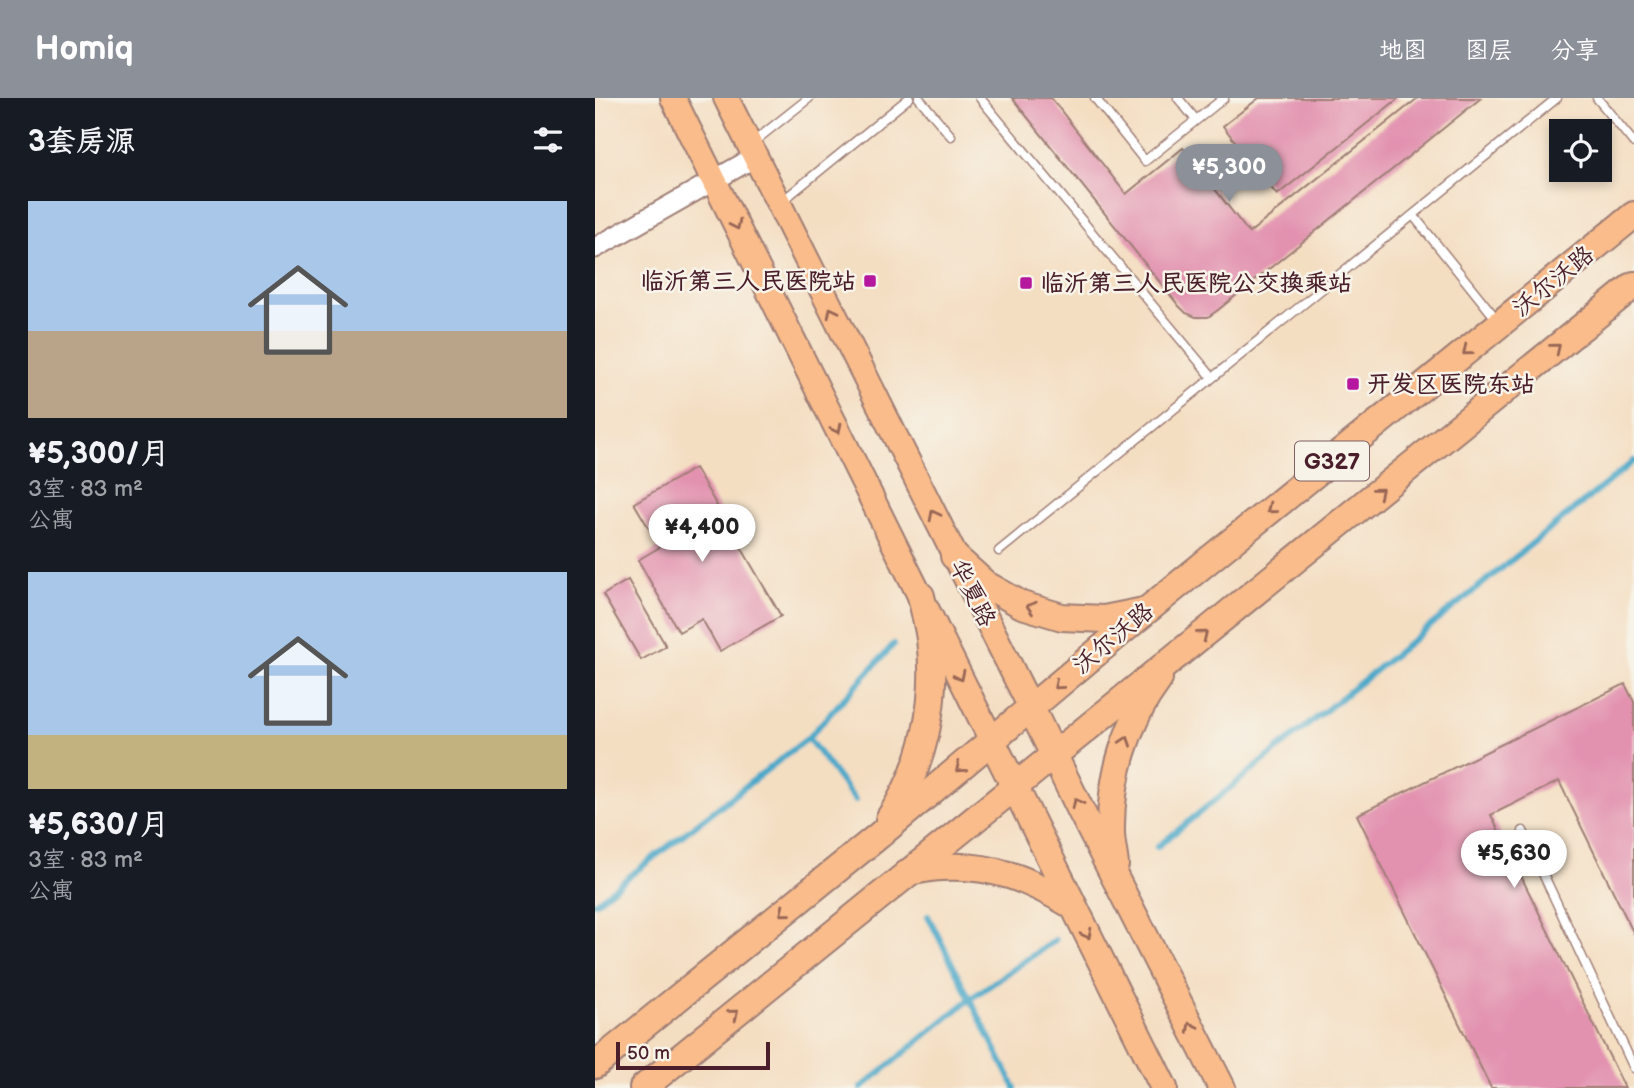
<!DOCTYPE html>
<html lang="zh">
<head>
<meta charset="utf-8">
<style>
	:root { --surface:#171b24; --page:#20242c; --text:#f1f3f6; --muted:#9ea1a6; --accent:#8c9099 }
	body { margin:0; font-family:"Balsamiq Sans","LXGW WenKai TC",sans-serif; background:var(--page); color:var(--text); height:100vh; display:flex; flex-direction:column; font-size:26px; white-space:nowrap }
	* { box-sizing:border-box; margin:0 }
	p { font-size:23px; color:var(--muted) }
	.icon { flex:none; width:38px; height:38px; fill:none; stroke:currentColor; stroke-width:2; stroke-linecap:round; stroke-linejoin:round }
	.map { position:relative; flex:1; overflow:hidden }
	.details { display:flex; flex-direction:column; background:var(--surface); width:595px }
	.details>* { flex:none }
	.buttons { position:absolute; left:954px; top:21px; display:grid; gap:14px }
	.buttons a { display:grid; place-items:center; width:63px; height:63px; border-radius:0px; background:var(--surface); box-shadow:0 4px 10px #0003; font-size:35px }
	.scale { position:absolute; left:21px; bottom:18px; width:154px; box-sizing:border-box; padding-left:7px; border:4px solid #4a1f2b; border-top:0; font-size:19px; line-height:24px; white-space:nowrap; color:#4a1f2b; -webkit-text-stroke:5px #f7f3e8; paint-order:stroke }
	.price { position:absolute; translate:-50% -60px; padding:0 16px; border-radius:24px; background:#fff; color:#222; font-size:23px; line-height:46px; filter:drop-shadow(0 2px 4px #0008) }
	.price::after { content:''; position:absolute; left:50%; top:42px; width:21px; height:16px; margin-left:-10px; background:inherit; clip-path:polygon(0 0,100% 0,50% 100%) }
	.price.active { background:var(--accent); color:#fff }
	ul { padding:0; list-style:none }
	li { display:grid; align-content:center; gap:14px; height:371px; padding:0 28px }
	li span { display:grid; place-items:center; height:217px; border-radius:0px; color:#555 }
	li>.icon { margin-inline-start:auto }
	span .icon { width:126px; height:126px; fill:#fffc; stroke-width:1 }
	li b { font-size:30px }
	h2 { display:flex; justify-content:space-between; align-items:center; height:84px; padding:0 28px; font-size:30px }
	header { display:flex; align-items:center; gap:42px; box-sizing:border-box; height:98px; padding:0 35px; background:var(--accent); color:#fff }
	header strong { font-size:33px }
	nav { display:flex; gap:38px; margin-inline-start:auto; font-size:24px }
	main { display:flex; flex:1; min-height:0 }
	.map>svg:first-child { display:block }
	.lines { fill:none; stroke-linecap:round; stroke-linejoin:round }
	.stream { stroke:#4aa8c9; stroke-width:6 }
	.building { fill:#e291af }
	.service-casing { stroke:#9f7e76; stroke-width:11 }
	.tertiary-casing { stroke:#9f7e76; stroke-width:23 }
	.primary-casing { stroke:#9f7e76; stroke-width:28 }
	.trunk-casing { stroke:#9f7e76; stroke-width:30 }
	.service { stroke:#fff; stroke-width:8 }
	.tertiary { stroke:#fff; stroke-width:19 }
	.primary { stroke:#f9bc8a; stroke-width:24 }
	.trunk { stroke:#f9bc8a; stroke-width:26 }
	.oneway { stroke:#996656 }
	.poi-dot { fill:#b5179e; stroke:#f7f3e8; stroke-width:2.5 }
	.labels { text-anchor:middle; stroke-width:5; stroke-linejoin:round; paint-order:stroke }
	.shield { fill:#f7f3e8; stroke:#7e5f64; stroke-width:2 }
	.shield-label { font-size:23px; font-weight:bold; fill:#4a1f2b }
	.poi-label { font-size:24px; font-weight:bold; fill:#4a1f2b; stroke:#f7f3e8; text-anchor:start }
	.street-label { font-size:24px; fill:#4a1f2b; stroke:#f7f3e8 }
</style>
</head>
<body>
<header>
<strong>Homiq</strong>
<nav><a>地图</a><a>图层</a><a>分享</a></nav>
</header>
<main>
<section class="details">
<h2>3套房源<svg class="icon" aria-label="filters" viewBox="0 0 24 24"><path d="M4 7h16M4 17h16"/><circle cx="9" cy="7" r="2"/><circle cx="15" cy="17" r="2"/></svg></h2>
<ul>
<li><span style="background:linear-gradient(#a9c7e8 60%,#b9a48a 0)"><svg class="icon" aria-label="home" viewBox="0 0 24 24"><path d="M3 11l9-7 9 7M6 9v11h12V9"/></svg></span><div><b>¥5,300/月</b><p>3室 · 83 m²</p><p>公寓</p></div></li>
<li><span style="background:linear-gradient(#a9c7e8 75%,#c2b280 0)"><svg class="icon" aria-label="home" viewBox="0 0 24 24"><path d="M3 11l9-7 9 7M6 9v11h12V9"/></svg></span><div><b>¥5,630/月</b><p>3室 · 83 m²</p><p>公寓</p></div></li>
</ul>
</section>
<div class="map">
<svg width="1039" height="990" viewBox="0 0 1039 990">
	<rect width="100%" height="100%" fill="#f7f3e8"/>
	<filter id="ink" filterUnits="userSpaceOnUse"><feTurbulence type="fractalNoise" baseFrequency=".0143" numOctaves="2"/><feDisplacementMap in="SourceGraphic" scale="14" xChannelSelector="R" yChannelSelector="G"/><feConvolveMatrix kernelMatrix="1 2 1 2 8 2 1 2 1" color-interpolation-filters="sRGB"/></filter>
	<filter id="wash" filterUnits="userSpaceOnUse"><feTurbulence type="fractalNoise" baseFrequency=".00686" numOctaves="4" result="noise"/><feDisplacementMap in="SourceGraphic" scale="28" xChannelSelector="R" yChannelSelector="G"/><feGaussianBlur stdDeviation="1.57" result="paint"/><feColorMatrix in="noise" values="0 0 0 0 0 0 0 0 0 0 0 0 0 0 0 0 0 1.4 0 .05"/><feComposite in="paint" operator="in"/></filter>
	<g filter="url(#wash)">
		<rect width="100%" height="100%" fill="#f4dec2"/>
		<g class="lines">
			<g class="stream">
				<path d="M213 640 260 702"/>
				<path d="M562 749 1039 363"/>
				<path d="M0 805 213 640 299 546"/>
				<path d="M333 818 420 990"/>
				<path d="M266 990 375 901 460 842"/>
			</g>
		</g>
		<g id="blocks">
			<g class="building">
				<path d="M417 0H456L531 96 588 50 654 135 823 0H886L623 212 613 219H601L591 215 584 208Z"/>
				<path d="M664 0H804L682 97 628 28Z"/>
				<path d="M100 370 186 518 125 553 107 521 84 534 43 462 65 449 39 405Z"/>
				<path d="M33 482 71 548 46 562 8 497Z"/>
				<path d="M1030 586 1039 604V836L964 683 896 717 1030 990H896L762 717Z"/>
			</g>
		</g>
	</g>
	<g filter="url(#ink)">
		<use href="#blocks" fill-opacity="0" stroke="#9f7e76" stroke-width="2"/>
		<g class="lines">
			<defs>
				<g id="service">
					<path d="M324 0 356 38"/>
					<path d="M385 0 617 279"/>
					<path d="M500 0 550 63 629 0"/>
					<path d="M583 0 601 22"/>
					<path d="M1002 0 1039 45"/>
					<path d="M156 46 214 0"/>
					<path d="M186 104 314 0"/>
					<path d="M818 117 903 223"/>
					<path d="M404 453 962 0"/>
					<path d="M928 733 1039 970"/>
				</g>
				<path id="tertiary" d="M0 150 160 59"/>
				<g id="primary">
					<path d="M78 0 397 643"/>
					<path d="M131 0 436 610"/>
				</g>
				<g id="trunk">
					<path d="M359 458 390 486 427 507 467 519 509 521 549 513"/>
					<path d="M436 610 486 713 627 990"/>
					<path d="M397 643 569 990"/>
					<path d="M294 721C329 669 343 603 335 541 333 527 329 512 326 498"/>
					<path d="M520 767C519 756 516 745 516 734 515 680 531 625 564 581"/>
					<path d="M314 774C325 772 336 769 347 769 398 766 435 782 477 807"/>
					<path d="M0 967 282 739 551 513 1039 117"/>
					<path d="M48 990 1039 187"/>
				</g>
			</defs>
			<use href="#service" class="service-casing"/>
			<use href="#tertiary" class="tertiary-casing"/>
			<use href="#primary" class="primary-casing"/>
			<use href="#trunk" class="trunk-casing"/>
			<use href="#service" class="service"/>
			<use href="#tertiary" class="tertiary"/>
			<use href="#primary" class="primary"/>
			<use href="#trunk" class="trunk"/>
		</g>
		<defs><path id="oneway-chevron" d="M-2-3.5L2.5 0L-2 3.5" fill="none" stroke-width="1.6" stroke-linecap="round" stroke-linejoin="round" transform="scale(1.75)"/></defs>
		<g class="oneway">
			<use href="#oneway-chevron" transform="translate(141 127) rotate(64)"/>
			<use href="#oneway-chevron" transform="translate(237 214) rotate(-117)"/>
			<use href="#oneway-chevron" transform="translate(961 250) rotate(-39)"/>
			<use href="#oneway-chevron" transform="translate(872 253) rotate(141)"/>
			<use href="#oneway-chevron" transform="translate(242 331) rotate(64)"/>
			<use href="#oneway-chevron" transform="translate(784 394) rotate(-39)"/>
			<use href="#oneway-chevron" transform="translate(676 411) rotate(141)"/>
			<use href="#oneway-chevron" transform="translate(339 417) rotate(-117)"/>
			<use href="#oneway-chevron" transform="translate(436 509) rotate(-162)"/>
			<use href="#oneway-chevron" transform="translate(608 537) rotate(-39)"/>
			<use href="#oneway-chevron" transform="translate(365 578) rotate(64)"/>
			<use href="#oneway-chevron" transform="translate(463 587) rotate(140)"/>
			<use href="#oneway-chevron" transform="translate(531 643) rotate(-71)"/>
			<use href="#oneway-chevron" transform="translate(365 670) rotate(140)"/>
			<use href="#oneway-chevron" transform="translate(482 705) rotate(-116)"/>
			<use href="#oneway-chevron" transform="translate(189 814) rotate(141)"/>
			<use href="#oneway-chevron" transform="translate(492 836) rotate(63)"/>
			<use href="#oneway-chevron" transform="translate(139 916) rotate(-39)"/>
			<use href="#oneway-chevron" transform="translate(596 929) rotate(-117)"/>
		</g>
	</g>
	<g class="poi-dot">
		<rect x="268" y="176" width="14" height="14" rx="3.5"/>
		<rect x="424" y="178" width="14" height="14" rx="3.5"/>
		<rect x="751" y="279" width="14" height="14" rx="3.5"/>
	</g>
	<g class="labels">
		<rect class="shield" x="700" y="343.5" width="74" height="39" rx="5"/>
		<g class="shield-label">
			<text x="737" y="371">G327</text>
		</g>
		<g class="poi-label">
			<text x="261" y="191" text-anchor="end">临沂第三人民医院站</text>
			<text x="445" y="193">临沂第三人民医院公交换乘站</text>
			<text x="772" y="294">开发区医院东站</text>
		</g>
		<g class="street-label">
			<text transform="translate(958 183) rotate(-39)" y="8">沃尔沃路</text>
			<text transform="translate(378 495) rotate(63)" y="8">华夏路</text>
			<text transform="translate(518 540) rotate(-40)" y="8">沃尔沃路</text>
		</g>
	</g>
</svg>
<div class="buttons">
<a><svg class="icon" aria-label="locate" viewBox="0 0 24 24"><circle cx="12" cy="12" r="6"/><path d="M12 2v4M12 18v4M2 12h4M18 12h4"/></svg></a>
</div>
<div class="scale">50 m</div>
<b class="price active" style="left:634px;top:106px">¥5,300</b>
<b class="price" style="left:107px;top:466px">¥4,400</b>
<b class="price" style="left:919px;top:792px">¥5,630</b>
</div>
</main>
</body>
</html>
